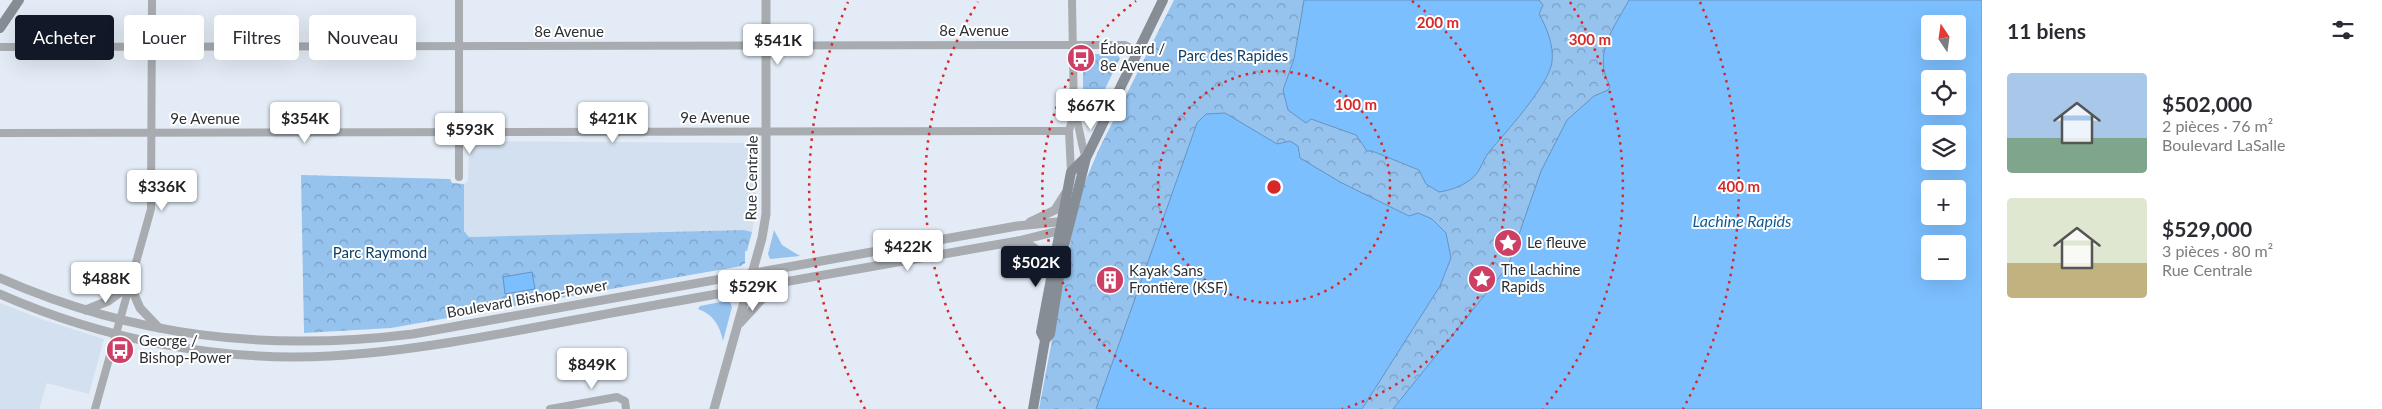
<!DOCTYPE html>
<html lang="fr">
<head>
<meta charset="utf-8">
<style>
	:root { --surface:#fff; --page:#f2f2f3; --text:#2b2b33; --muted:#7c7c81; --accent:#111827 }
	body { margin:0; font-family:Lato,sans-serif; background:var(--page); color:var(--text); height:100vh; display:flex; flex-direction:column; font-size:19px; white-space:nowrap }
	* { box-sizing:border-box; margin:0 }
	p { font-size:16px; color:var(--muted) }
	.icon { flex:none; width:28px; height:28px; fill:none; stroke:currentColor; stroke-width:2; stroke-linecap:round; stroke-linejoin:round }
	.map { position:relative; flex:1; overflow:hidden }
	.details { display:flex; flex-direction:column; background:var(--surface); width:400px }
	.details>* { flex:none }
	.top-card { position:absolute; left:15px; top:15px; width:475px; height:45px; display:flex; gap:10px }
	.needle { width:32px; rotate:347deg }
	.buttons { position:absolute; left:1921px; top:15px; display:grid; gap:10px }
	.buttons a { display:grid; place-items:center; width:45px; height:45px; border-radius:5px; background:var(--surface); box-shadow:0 5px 20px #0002; font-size:25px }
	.price { position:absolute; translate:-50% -42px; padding:0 11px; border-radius:5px; background:#fff; color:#222; font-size:16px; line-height:32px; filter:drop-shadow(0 1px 2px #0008) }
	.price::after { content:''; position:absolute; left:50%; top:30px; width:15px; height:11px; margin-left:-8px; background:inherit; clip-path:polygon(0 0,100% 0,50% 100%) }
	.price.on { background:var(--accent); color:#fff }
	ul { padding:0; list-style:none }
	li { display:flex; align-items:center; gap:15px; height:125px; padding:0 25px }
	li span { display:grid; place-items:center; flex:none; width:140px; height:100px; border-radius:5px; color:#555 }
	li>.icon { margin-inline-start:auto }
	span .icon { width:60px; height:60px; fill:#fffc; stroke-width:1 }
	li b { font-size:21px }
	h2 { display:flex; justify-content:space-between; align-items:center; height:60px; padding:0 25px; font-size:21px }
	.chip { padding:0 18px; border-radius:5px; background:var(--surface); box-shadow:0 5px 20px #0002; font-size:18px; line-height:45px }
	.chip.on { background:var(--accent); color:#fff }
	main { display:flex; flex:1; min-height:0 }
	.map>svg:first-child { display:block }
	.built { fill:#d2e0f0 }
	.grass { fill:#96c2ee }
	.park { fill:url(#park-crowns); fill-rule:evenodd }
	.water { fill:#7cbfff; stroke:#6494c2; fill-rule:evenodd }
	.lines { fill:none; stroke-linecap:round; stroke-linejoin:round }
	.minor { stroke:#a8acb0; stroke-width:8 }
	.tertiary { stroke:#a8acb0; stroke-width:9 }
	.secondary { stroke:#878d94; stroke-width:10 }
	.ring { fill:none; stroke:#d62828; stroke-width:2.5; stroke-dasharray:2.5 5 }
	.labels { text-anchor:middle; stroke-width:4; stroke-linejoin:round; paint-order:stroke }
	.street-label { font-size:15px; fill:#2c3034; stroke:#fff }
	.poi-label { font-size:15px; fill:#2c3034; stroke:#fff; text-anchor:start }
	.park-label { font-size:15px; fill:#0e4068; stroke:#fff }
	.water-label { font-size:16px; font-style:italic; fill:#115b94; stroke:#fff }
	.centre { fill:#d62828; stroke:#fff; stroke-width:2.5 }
	.ring-label { font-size:15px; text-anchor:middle; font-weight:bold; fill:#d62828; stroke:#fff; stroke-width:4; stroke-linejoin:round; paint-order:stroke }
</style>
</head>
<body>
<main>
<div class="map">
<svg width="1982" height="409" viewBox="0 0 1982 409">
	<defs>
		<pattern id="park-crowns" width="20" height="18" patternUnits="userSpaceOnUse" patternTransform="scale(1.25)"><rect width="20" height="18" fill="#96c2ee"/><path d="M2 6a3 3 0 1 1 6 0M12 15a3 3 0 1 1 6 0" fill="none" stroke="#7b9ec2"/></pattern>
	</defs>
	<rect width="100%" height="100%" fill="#e3ecf6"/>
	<g class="built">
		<path d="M472 141 754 143 756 146V209L752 232 744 230 469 237 464 231V184L468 181 469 144Z"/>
		<path d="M0 303 44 320 104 339 89 394 47 383 39 409H0Z"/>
	</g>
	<g class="grass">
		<path d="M774 230 782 245 800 256 770 259 768 254Z"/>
		<path d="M726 301 730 302 732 307 723 341C720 326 713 314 698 309L700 306Z"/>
	</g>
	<g class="park">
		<path d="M1174 0H1982V409H1039L1072 234 1084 184 1099 149ZM1930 24H1958V51H1930ZM1930 79H1958V106H1930ZM1930 134H1958V161H1930ZM1930 189H1958V216H1930ZM1930 244H1958V271H1930Z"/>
		<path d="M1088 54H1116L1120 58 1090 120 1087 122 1083 118V59Z"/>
		<path d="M301 175 450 179 452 183 464 184V231L469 237 744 230 752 232 747 251H745V263L741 266 391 328 304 333Z"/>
	</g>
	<g class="water">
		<path d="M1304 0H1539L1543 5 1539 14C1547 28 1554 46 1552 62 1549 85 1505 133 1489 152 1482 161 1481 172 1470 180 1460 187 1451 190 1439 192L1426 184 1419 170 1372 151H1367L1356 135 1311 119 1306 123 1288 110 1283 90 1294 59Z"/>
		<path d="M1629 0H1982V409H1393L1508 266 1541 171 1567 120 1594 96 1608 90 1610 86C1592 54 1614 28 1629 0ZM1930 24H1958V51H1930ZM1930 79H1958V106H1930ZM1930 134H1958V161H1930ZM1930 189H1958V216H1930ZM1930 244H1958V271H1930Z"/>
		<path d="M1225 113 1277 144 1290 141 1298 146 1300 158 1340 182 1409 216 1418 213 1432 219 1446 233 1451 258 1440 286 1362 409H1096L1197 123 1206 114Z"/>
		<path d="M532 272 535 289 505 294 503 277Z"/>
	</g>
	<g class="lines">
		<g class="minor">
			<path d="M459 0V177"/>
			<path d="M0 47 1073 45H1125L1137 51"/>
			<path d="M1074 113C1081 128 1080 143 1086 158"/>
			<path d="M0 133 1069 131"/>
			<path d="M1071 172 1069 131 1074 113 1072 0"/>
			<path d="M95 409 151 209 152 0"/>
			<path d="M550 409 617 397 625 401 626 409"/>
		</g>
		<g class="tertiary">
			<path d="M1030 222 1055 210 1065 194"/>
			<path d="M1018 241C1035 245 1044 255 1051 271"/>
			<path d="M0 278C134 337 268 352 413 334L1017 226 1057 222 1068 223"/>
			<path d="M0 294C102 339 219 362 330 356 434 350 537 326 639 308 765 285 892 263 1018 241L1054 232 1065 233"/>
			<path d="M86 310 108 301 130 285 140 308 159 328"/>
			<path d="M740 323 762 299 782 285"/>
			<path d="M714 409 762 238 766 214V0"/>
		</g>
		<g class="secondary">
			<path d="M0 28 19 0"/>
			<path d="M1045 340 1041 332 1071 172 1085 158"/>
			<path d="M1033 409 1045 340 1050 334 1064 246 1086 158 1163 0"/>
		</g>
	</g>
	<g class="ring">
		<circle cx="1274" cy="187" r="116"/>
		<path d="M1206 409A232 232 0 0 1 1136 1M1412 1A232 232 0 0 1 1342 409"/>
		<path d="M1005 409A349 349 0 0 1 978 2M1570 2A349 349 0 0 1 1543 409"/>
		<path d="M865 409A465 465 0 0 1 848 2M1700 2A465 465 0 0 1 1683 409"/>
	</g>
	<defs>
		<symbol id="bus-disc" viewBox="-11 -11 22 22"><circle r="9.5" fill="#cd3f64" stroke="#fff"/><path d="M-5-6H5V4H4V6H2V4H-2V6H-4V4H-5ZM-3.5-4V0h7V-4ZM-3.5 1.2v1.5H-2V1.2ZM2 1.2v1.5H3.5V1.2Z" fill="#fff"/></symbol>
		<symbol id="sight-disc" viewBox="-11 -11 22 22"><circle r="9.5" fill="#cd3f64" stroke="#fff"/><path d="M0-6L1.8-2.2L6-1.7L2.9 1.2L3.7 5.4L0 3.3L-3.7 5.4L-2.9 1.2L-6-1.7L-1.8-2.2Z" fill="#fff"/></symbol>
		<symbol id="building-disc" viewBox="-11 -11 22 22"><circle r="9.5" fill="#cd3f64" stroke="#fff"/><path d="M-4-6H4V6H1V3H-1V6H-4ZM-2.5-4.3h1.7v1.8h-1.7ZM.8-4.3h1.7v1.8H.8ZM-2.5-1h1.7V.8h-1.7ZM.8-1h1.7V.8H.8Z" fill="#fff"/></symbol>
	</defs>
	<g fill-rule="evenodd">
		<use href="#bus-disc" x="1065" y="42" width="32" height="32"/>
		<use href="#sight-disc" x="1492" y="227" width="32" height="32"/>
		<use href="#sight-disc" x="1466" y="263" width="32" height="32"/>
		<use href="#building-disc" x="1094" y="264" width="32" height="32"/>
		<use href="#bus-disc" x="104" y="334" width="32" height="32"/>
	</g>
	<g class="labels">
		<g class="street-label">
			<text x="974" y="36">8e Avenue</text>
			<text x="569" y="37">8e Avenue</text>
			<text x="715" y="123">9e Avenue</text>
			<text x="205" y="124">9e Avenue</text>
			<text transform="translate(752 178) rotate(-89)" y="5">Rue Centrale</text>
			<text transform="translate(527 299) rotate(-10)" y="5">Boulevard Bishop-Power</text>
		</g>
		<g class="poi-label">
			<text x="1100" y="54">Édouard /<tspan x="1100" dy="17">8e Avenue</tspan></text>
			<text x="1527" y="248">Le fleuve</text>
			<text x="1501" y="275">The Lachine<tspan x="1501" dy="17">Rapids</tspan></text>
			<text x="1129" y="276">Kayak Sans<tspan x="1129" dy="17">Frontière (KSF)</tspan></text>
			<text x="139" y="346">George /<tspan x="139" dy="17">Bishop-Power</tspan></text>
		</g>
		<g class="park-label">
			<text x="1233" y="61">Parc des Rapides</text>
			<text x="380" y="258">Parc Raymond</text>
		</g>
		<g class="water-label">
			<text x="1742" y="227">Lachine Rapids</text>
		</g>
	</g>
	<circle cx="1274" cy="187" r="8" class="centre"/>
	<g class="ring-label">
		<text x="1438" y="28">200 m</text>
		<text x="1590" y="45">300 m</text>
		<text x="1356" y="110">100 m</text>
		<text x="1739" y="192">400 m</text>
	</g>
</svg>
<div class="buttons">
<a><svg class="needle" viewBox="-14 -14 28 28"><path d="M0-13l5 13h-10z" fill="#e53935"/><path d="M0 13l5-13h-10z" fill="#7c7c81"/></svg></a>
<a><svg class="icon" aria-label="locate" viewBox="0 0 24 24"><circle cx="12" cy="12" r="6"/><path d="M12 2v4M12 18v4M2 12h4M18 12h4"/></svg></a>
<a><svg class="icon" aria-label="layers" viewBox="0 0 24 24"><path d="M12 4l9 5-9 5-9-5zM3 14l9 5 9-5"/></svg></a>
<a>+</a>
<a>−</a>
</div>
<b class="price" style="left:778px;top:66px">$541K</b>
<b class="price" style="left:1091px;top:131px">$667K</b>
<b class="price" style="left:305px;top:144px">$354K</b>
<b class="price" style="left:613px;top:144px">$421K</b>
<b class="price" style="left:470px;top:155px">$593K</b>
<b class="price" style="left:162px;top:212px">$336K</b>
<b class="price" style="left:908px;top:272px">$422K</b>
<b class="price on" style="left:1036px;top:288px">$502K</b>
<b class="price" style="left:106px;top:304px">$488K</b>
<b class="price" style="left:753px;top:312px">$529K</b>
<b class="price" style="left:592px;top:390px">$849K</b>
<div class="top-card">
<a class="chip on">Acheter</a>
<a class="chip">Louer</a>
<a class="chip">Filtres</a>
<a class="chip">Nouveau</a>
</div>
</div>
<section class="details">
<h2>11 biens<svg class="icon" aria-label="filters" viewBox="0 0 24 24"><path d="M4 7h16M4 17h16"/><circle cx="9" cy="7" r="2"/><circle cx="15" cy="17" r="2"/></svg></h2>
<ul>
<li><span style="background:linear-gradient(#a9c7e8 65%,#7fa58c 0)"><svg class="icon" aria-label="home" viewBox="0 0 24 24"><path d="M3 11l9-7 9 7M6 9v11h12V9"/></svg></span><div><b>$502,000</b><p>2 pièces · 76 m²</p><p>Boulevard LaSalle</p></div></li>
<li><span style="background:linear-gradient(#dfe7d0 65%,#c2b280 0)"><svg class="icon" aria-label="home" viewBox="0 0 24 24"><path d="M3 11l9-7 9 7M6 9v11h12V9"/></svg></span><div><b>$529,000</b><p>3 pièces · 80 m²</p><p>Rue Centrale</p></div></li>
</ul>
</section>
</main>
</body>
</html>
